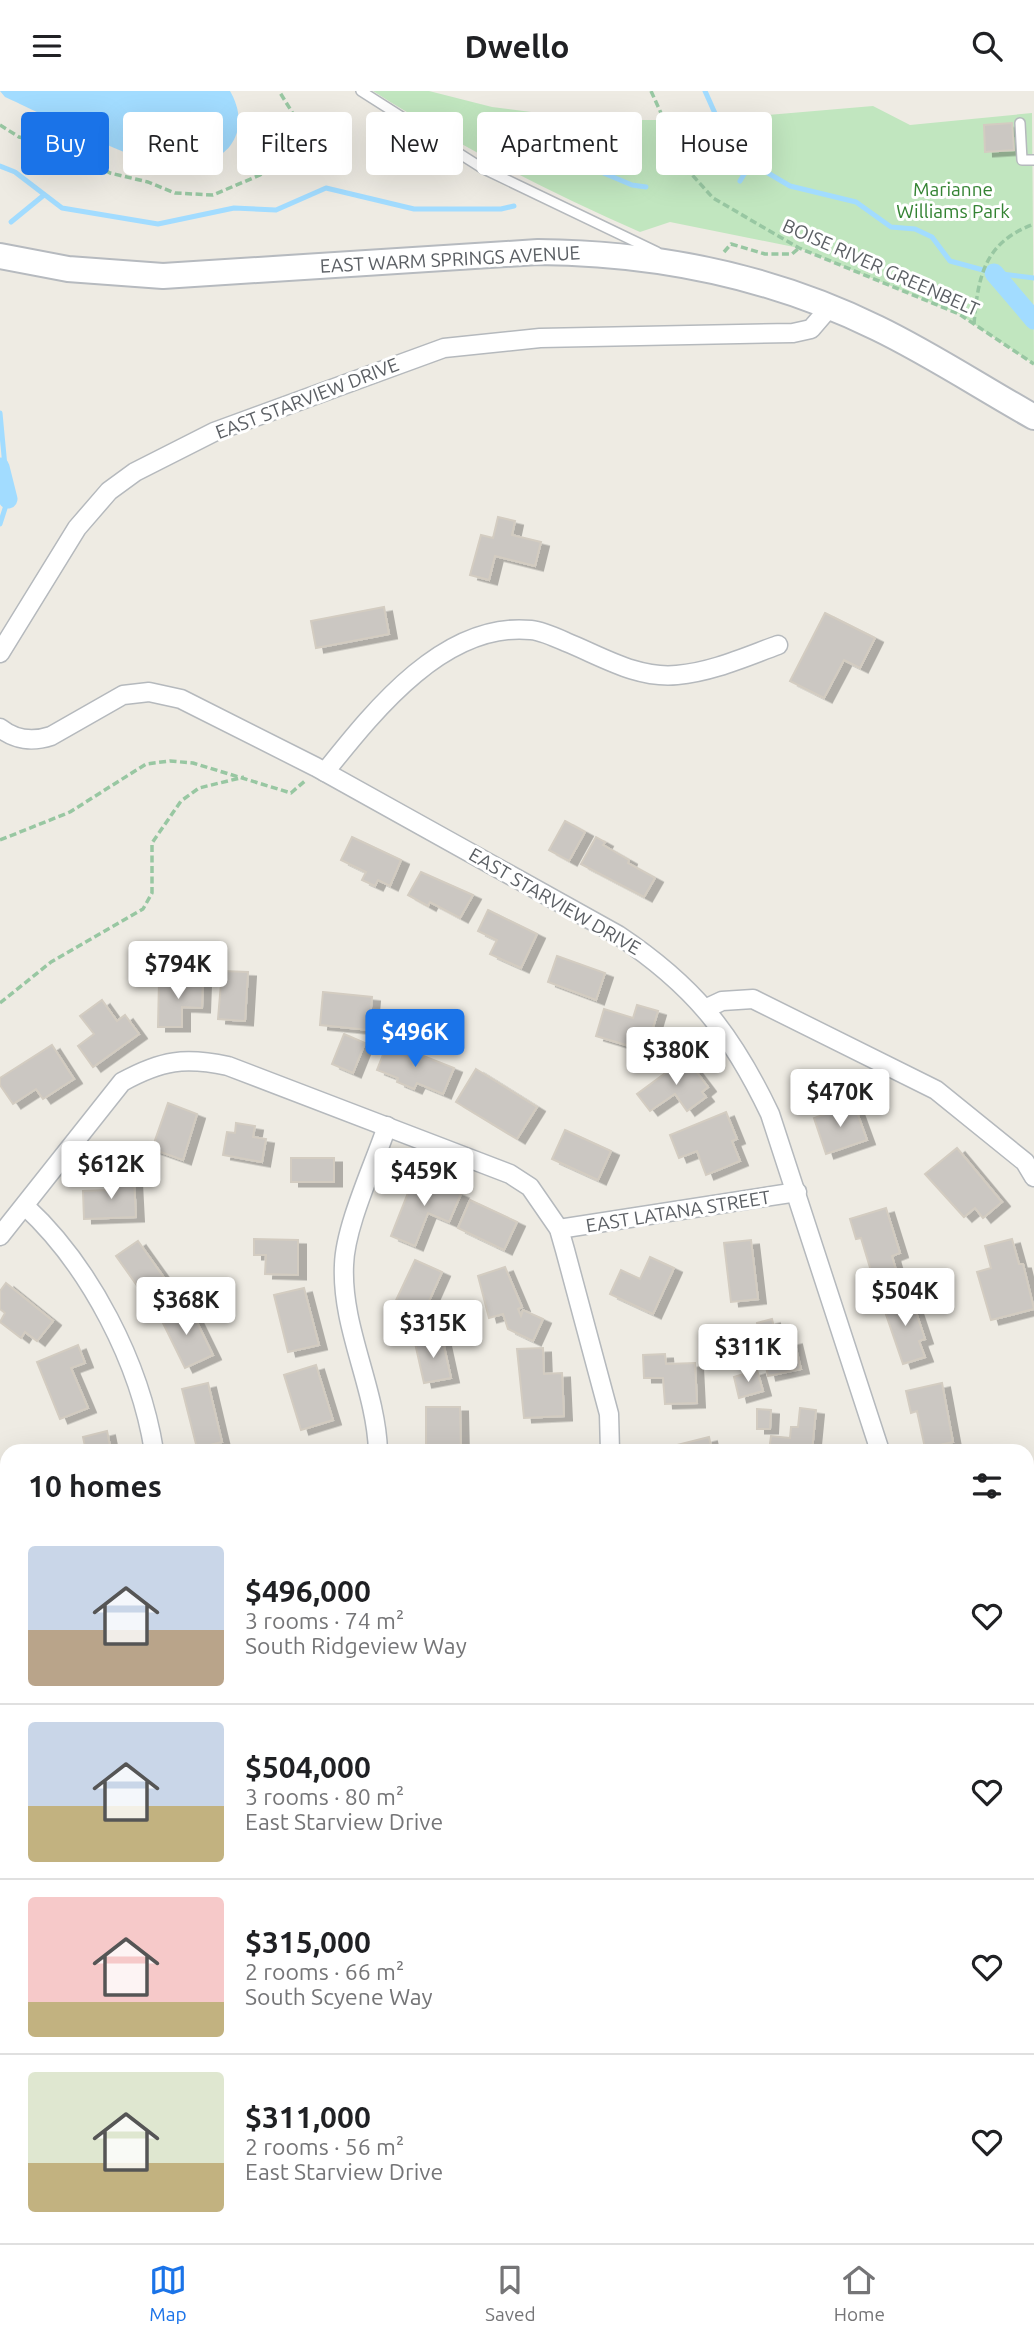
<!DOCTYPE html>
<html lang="en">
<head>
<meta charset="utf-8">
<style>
	:root { --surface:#fff; --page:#f2f2f2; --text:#202124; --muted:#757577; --line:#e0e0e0; --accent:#1a73e8 }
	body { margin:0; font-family:Ubuntu,sans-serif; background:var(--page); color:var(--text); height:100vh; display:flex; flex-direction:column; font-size:26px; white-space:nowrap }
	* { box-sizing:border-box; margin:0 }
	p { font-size:23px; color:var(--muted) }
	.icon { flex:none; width:38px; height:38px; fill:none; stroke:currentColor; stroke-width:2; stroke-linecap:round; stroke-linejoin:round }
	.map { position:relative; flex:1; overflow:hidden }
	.sheet { position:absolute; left:0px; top:1353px; width:1034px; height:800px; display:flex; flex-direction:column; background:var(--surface); border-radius:21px 21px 0 0; box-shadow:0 7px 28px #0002 }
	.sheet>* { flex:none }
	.banner { position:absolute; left:21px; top:21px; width:992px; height:63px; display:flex; gap:14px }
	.price { position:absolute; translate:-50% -60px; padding:0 16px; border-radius:7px; background:#fff; color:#222; font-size:23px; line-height:46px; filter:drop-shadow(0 2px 4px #0008) }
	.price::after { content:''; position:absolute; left:50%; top:42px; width:21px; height:16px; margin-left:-10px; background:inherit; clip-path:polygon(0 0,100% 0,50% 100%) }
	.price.on { background:var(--accent); color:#fff }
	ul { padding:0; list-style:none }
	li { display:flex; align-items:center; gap:21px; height:175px; padding:0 28px }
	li+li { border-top:2px solid var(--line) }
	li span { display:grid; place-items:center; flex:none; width:196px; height:140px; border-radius:7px; color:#555 }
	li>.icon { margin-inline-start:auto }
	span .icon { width:84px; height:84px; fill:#fffc; stroke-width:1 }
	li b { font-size:30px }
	h2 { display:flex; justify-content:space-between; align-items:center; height:84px; padding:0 28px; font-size:30px }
	.chip { padding:0 24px; border-radius:7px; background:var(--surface); box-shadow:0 7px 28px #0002; font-size:24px; line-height:63px }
	.chip.on { background:var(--accent); color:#fff }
	header { display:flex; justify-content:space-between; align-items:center; height:91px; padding:0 28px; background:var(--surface); font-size:32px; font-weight:600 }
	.tab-bar { display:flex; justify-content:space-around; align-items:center; height:98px; border-top:2px solid var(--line); background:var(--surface); font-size:19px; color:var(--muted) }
	.tab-bar a { display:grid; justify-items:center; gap:4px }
	.tab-bar .on { color:var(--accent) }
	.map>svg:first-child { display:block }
	.green { fill:#c1e6bf }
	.water { fill:#a2dcff }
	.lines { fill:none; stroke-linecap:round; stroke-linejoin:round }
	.stream { stroke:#a2dcff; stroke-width:5 }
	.canal { stroke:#a2dcff; stroke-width:19 }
	.building { fill:#cbc7c2; stroke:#d3ccc1; stroke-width:2; filter:url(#shadow) }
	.lane-casing { stroke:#b5b9bd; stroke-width:12 }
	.street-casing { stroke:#b5b9bd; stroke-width:21 }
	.secondary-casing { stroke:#b6babf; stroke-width:28 }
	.path { stroke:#98c7a2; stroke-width:3.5; stroke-dasharray:7 3.5; stroke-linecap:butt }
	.lane { stroke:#fff; stroke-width:9 }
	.street { stroke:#fff; stroke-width:18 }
	.secondary { stroke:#fff; stroke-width:24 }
	.labels { text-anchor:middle; stroke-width:6; stroke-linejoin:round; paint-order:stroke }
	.park-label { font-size:19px; fill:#348333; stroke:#fff }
	.street-label { font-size:19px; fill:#5b5f64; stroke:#fff }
</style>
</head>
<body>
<header><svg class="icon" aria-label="menu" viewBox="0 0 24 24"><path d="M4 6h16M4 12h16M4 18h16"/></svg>Dwello<svg class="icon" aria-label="search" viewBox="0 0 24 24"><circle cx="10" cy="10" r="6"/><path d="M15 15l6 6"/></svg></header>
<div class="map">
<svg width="1034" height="2152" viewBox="0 0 1034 2152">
	<defs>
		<filter id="shadow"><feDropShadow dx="8" dy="4.5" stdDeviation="0" flood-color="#0004"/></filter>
	</defs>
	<rect width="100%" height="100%" fill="#eeebe3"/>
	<path class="green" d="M373 0H429L492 16 593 29H709L873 15 910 34 1032 22 1034 273 959 223 799 157 670 131 640 141C547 100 459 55 373 0Z"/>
	<path class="water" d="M0 0H230C240 17 243 38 230 55 222 65 203 76 189 78 158 84 39 21 5 6Z"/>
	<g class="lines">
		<g class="stream">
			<path d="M705 0 726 47 751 72 790 95 856 111 891 136 915 138 932 146 950 170 994 182 1034 187"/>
			<path d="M540 66 551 60 632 94 646 96"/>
			<path d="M0 75 15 81 62 117 158 133 234 117 276 119 326 97 414 118H501L514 115"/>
			<path d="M740 90 751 72"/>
			<path d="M11 131 44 104"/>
			<path d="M0 322 8 408 0 433"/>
		</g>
		<g class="canal">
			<path d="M994 182 1034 229"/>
			<path d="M0 376 8 408"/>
		</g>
	</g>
	<g class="building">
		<path d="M1012 32 1014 59 985 61 984 34Z"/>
		<path d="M498 426 515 430 512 444 541 451 535 475 495 465 489 489 470 484 481 444 493 447Z"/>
		<path d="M384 516 389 543 316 557 311 530Z"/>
		<path d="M825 522 875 547 860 577 844 569 824 607 790 590Z"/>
		<path d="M565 730 585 741 569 770 549 759Z"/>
		<path d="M352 746 401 769 390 795 378 789 375 795 362 789 366 781 341 769Z"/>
		<path d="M596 746 605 751 603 754 629 769 628 772 655 787 644 806 581 773Z"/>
		<path d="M421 781 473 804 460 827 430 811 428 815 408 804Z"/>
		<path d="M488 819 537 843 521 877 490 863 497 849 478 840Z"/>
		<path d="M557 865 605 882 596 909 548 891Z"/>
		<path d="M222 880 248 881 245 930 218 928Z"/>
		<path d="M159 889 203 890 202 917 182 916V936H158Z"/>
		<path d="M323 901 372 906 369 939 320 934Z"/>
		<path d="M102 909 117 930 125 924 139 943 93 976 78 955 94 943 80 925Z"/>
		<path d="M637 914 658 920 646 960 596 945 604 918 633 927Z"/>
		<path d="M344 943 365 952 353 982 332 973Z"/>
		<path d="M388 951 454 977 443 1003 417 992 414 998 397 991 398 987 377 979Z"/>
		<path d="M52 954 74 988 43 1008 36 998 13 1013 0 994V987Z"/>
		<path d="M686 967 708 996 702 1001 706 1006 687 1020 675 1003 650 1020 637 1003Z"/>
		<path d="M476 978 537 1016 517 1048 456 1011Z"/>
		<path d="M168 1012 197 1023 183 1069 152 1058Z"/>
		<path d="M854 1013 867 1049 826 1063 814 1027Z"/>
		<path d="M726 1021 737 1048 732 1050 740 1070 706 1084 697 1060 679 1067 670 1044Z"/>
		<path d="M236 1032 255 1035 253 1046 266 1048 262 1071 223 1064 227 1041 235 1042Z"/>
		<path d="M565 1039 611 1060 598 1089 552 1068Z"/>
		<path d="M957 1057 1002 1111 983 1127 975 1117 964 1126 925 1083Z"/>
		<rect x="291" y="1067" width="43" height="24"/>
		<path d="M415 1084 461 1103 449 1131 428 1122 415 1155 391 1145Z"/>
		<path d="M134 1088 136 1126 84 1128 83 1100 109 1099V1089Z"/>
		<path d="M470 1109 517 1131 504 1159 458 1137Z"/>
		<path d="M886 1117 900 1162 892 1165 898 1186 875 1193 861 1147 856 1148 850 1128Z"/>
		<path d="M254 1148 298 1149V1184L265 1183 266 1164H254Z"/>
		<path d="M1012 1148 1019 1173H1023L1034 1218 991 1229 977 1181 991 1177 985 1155Z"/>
		<path d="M751 1149 758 1208 731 1211 724 1152Z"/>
		<path d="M138 1150 170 1195 148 1210 116 1165Z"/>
		<path d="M650 1166 674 1177 653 1223 610 1203 621 1179 640 1188Z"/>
		<path d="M415 1169 442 1181 418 1235 390 1222Z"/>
		<path d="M505 1176 522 1216 518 1218 521 1225 523 1219 543 1228 533 1250 508 1238 503 1223 489 1227 478 1185Z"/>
		<path d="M6 1192 53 1230 37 1250 25 1241 21 1247 0 1231 5 1222 0 1218V1200Z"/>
		<path d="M304 1197 319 1254 288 1261 274 1204Z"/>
		<path d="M910 1203 925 1248 919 1250 925 1266 903 1273 882 1212Z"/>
		<path d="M181 1214 187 1228 194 1225 213 1264 185 1277 159 1224Z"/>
		<path d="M772 1228 778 1253 794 1249 801 1278 768 1285 757 1232Z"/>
		<path d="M442 1246 451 1287 424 1292 415 1252Z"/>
		<path d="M78 1254 85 1272 71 1277 88 1317 60 1328 37 1271Z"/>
		<path d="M543 1257 544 1283 562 1282 564 1325 524 1327 517 1258Z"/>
		<path d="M665 1263 666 1273 695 1272 697 1312 665 1313 663 1287H644L643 1264Z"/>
		<path d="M316 1274 333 1329 301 1339 284 1284Z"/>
		<path d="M757 1279 763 1300 739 1307 734 1286Z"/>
		<path d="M208 1292 222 1351 197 1357 182 1298Z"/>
		<path d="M942 1292 953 1351 925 1357 917 1320 911 1322 906 1300Z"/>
		<path d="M426 1316H460L461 1360H426Z"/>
		<path d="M800 1317 816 1319 812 1360H769L771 1345 790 1347 791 1336H798Z"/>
		<path d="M757 1318 771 1319 770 1338H757Z"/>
		<path d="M107 1340 111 1360H86L83 1346Z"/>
		<path d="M709 1346 712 1360H657V1359Z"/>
		<path d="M312 1355 348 1356V1360H312Z"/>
		<path d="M0 1453H5L4 1510H0Z"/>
		<path d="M1031 1499H1034V1548L1027 1547Z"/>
		<path d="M7 1943V1975L0 1972V1956Z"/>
		<path d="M0 2095 7 2101V2146H13L7 2152H0Z"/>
		<path d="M97 2146H124L126 2152H96Z"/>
		<path d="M267 2146H289L306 2152H265Z"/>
		<rect x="412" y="2146" width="41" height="6"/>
		<path d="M512 2146H555L554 2152H511Z"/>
		<rect x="637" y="2146" width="37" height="6"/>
		<path d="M939 2146H967L966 2152H939Z"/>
	</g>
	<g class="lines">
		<defs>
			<g id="lane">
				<path d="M361 0 482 77 657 161"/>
				<path d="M1020 32 1022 69H1034"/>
			</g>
			<g id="street">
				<path d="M0 562 77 437 109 400 135 381 214 341 444 257 540 247 793 242 811 238 829 217"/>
				<path d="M0 637C15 649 33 651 51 645L123 604 149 601 181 608 316 676 618 844C693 894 731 941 770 1023L880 1360"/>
				<path d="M325 681C373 621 444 530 531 539 542 540 555 546 566 551 601 565 637 588 677 584 712 581 745 566 778 554"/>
				<path d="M707 917 722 910 753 908 936 999 1025 1071 1034 1086"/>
				<path d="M25 1115C90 1175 140 1272 154 1360"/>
				<path d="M559 1138 797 1101"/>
				<path d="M0 1145 122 991C162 969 185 966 228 975L510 1083 530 1096 559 1138 565 1159 609 1323 610 1360"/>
				<path d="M378 1360C376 1297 341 1237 344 1174 345 1135 374 1074 387 1035"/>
				<path d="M1027 1700 1034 1697"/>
				<path d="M1027 1764 1034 1774"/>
				<path d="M0 1797 7 1796"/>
				<path d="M0 2044 7 2040"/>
				<path d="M362 2146V2152"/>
				<path d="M590 2152V2146"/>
				<path d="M817 2152V2146"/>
			</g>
			<path id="secondary" d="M0 165 68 178 163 185 538 161C655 162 771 185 877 237 931 263 982 297 1034 326"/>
		</defs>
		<use href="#lane" class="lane-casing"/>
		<use href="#street" class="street-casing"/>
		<use href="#secondary" class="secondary-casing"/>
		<g class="path">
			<path d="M651 0 686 77 713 107 799 157 959 223 1034 273"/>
			<path d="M0 34 19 46 62 56 110 82 148 91 175 102 213 104 260 84 285 58 292 42V21L279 0"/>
			<path d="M724 161 731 153 765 163H792L799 157"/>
			<path d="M974 233C978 184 985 151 1034 133"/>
			<path d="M0 749 70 721 146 673 170 670 193 672 291 702 306 689"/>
			<path d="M0 912 51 871 143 818 152 802V752L181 710 199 697 244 686"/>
		</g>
		<use href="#lane" class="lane"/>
		<use href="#street" class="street"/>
		<use href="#secondary" class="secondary"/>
	</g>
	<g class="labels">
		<g class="park-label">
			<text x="953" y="105">Marianne<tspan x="953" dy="22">Williams Park</tspan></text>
		</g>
		<g class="street-label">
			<text transform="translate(450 168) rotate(-3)" y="7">EAST WARM SPRINGS AVENUE</text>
			<text transform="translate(881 176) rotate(24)" y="7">BOISE RIVER GREENBELT</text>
			<text transform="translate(307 307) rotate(-21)" y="7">EAST STARVIEW DRIVE</text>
			<text transform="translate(555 810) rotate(30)" y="7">EAST STARVIEW DRIVE</text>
			<text transform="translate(678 1120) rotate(-9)" y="7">EAST LATANA STREET</text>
		</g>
	</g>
</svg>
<b class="price" style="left:178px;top:910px">$794K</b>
<b class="price on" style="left:415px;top:978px">$496K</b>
<b class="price" style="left:676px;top:996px">$380K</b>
<b class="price" style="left:840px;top:1038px">$470K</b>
<b class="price" style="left:111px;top:1110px">$612K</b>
<b class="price" style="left:424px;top:1117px">$459K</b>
<b class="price" style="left:905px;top:1237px">$504K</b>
<b class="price" style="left:186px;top:1246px">$368K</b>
<b class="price" style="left:433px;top:1269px">$315K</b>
<b class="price" style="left:748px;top:1293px">$311K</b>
<div class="banner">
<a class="chip on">Buy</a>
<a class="chip">Rent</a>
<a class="chip">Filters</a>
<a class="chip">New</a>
<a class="chip">Apartment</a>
<a class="chip">House</a>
</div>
<section class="sheet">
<h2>10 homes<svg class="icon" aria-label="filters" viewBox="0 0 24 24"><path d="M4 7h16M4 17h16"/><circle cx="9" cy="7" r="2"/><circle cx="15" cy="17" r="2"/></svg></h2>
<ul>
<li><span style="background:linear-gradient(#c9d6e8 60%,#b9a48a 0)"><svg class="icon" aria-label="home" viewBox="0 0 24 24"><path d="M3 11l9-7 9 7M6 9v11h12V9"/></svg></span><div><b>$496,000</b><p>3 rooms · 74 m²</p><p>South Ridgeview Way</p></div><svg class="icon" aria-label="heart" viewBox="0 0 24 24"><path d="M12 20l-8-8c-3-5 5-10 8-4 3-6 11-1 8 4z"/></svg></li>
<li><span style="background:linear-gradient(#c9d6e8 60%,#c2b280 0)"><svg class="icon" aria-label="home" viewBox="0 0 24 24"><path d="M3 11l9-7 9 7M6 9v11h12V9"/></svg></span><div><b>$504,000</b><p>3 rooms · 80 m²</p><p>East Starview Drive</p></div><svg class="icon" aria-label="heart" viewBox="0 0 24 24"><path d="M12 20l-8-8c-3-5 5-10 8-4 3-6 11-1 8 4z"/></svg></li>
<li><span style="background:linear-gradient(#f6c9c9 75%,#c2b280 0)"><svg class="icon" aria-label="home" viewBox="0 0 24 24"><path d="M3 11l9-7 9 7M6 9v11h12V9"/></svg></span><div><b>$315,000</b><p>2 rooms · 66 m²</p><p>South Scyene Way</p></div><svg class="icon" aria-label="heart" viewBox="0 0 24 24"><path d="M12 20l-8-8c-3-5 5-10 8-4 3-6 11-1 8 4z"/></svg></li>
<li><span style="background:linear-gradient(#dfe7d0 65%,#c2b280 0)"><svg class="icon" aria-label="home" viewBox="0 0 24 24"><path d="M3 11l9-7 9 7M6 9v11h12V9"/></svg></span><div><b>$311,000</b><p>2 rooms · 56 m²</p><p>East Starview Drive</p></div><svg class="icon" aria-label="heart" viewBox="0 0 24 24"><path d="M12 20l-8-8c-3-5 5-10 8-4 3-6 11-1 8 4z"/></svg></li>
</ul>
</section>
</div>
<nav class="tab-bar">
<a class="on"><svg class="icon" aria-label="map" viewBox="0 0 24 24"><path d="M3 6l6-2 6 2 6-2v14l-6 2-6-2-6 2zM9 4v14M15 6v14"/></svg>Map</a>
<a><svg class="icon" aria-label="saved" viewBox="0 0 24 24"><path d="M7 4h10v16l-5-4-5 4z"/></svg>Saved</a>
<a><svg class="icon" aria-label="home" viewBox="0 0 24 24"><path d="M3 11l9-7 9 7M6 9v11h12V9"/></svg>Home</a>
</nav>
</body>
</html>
